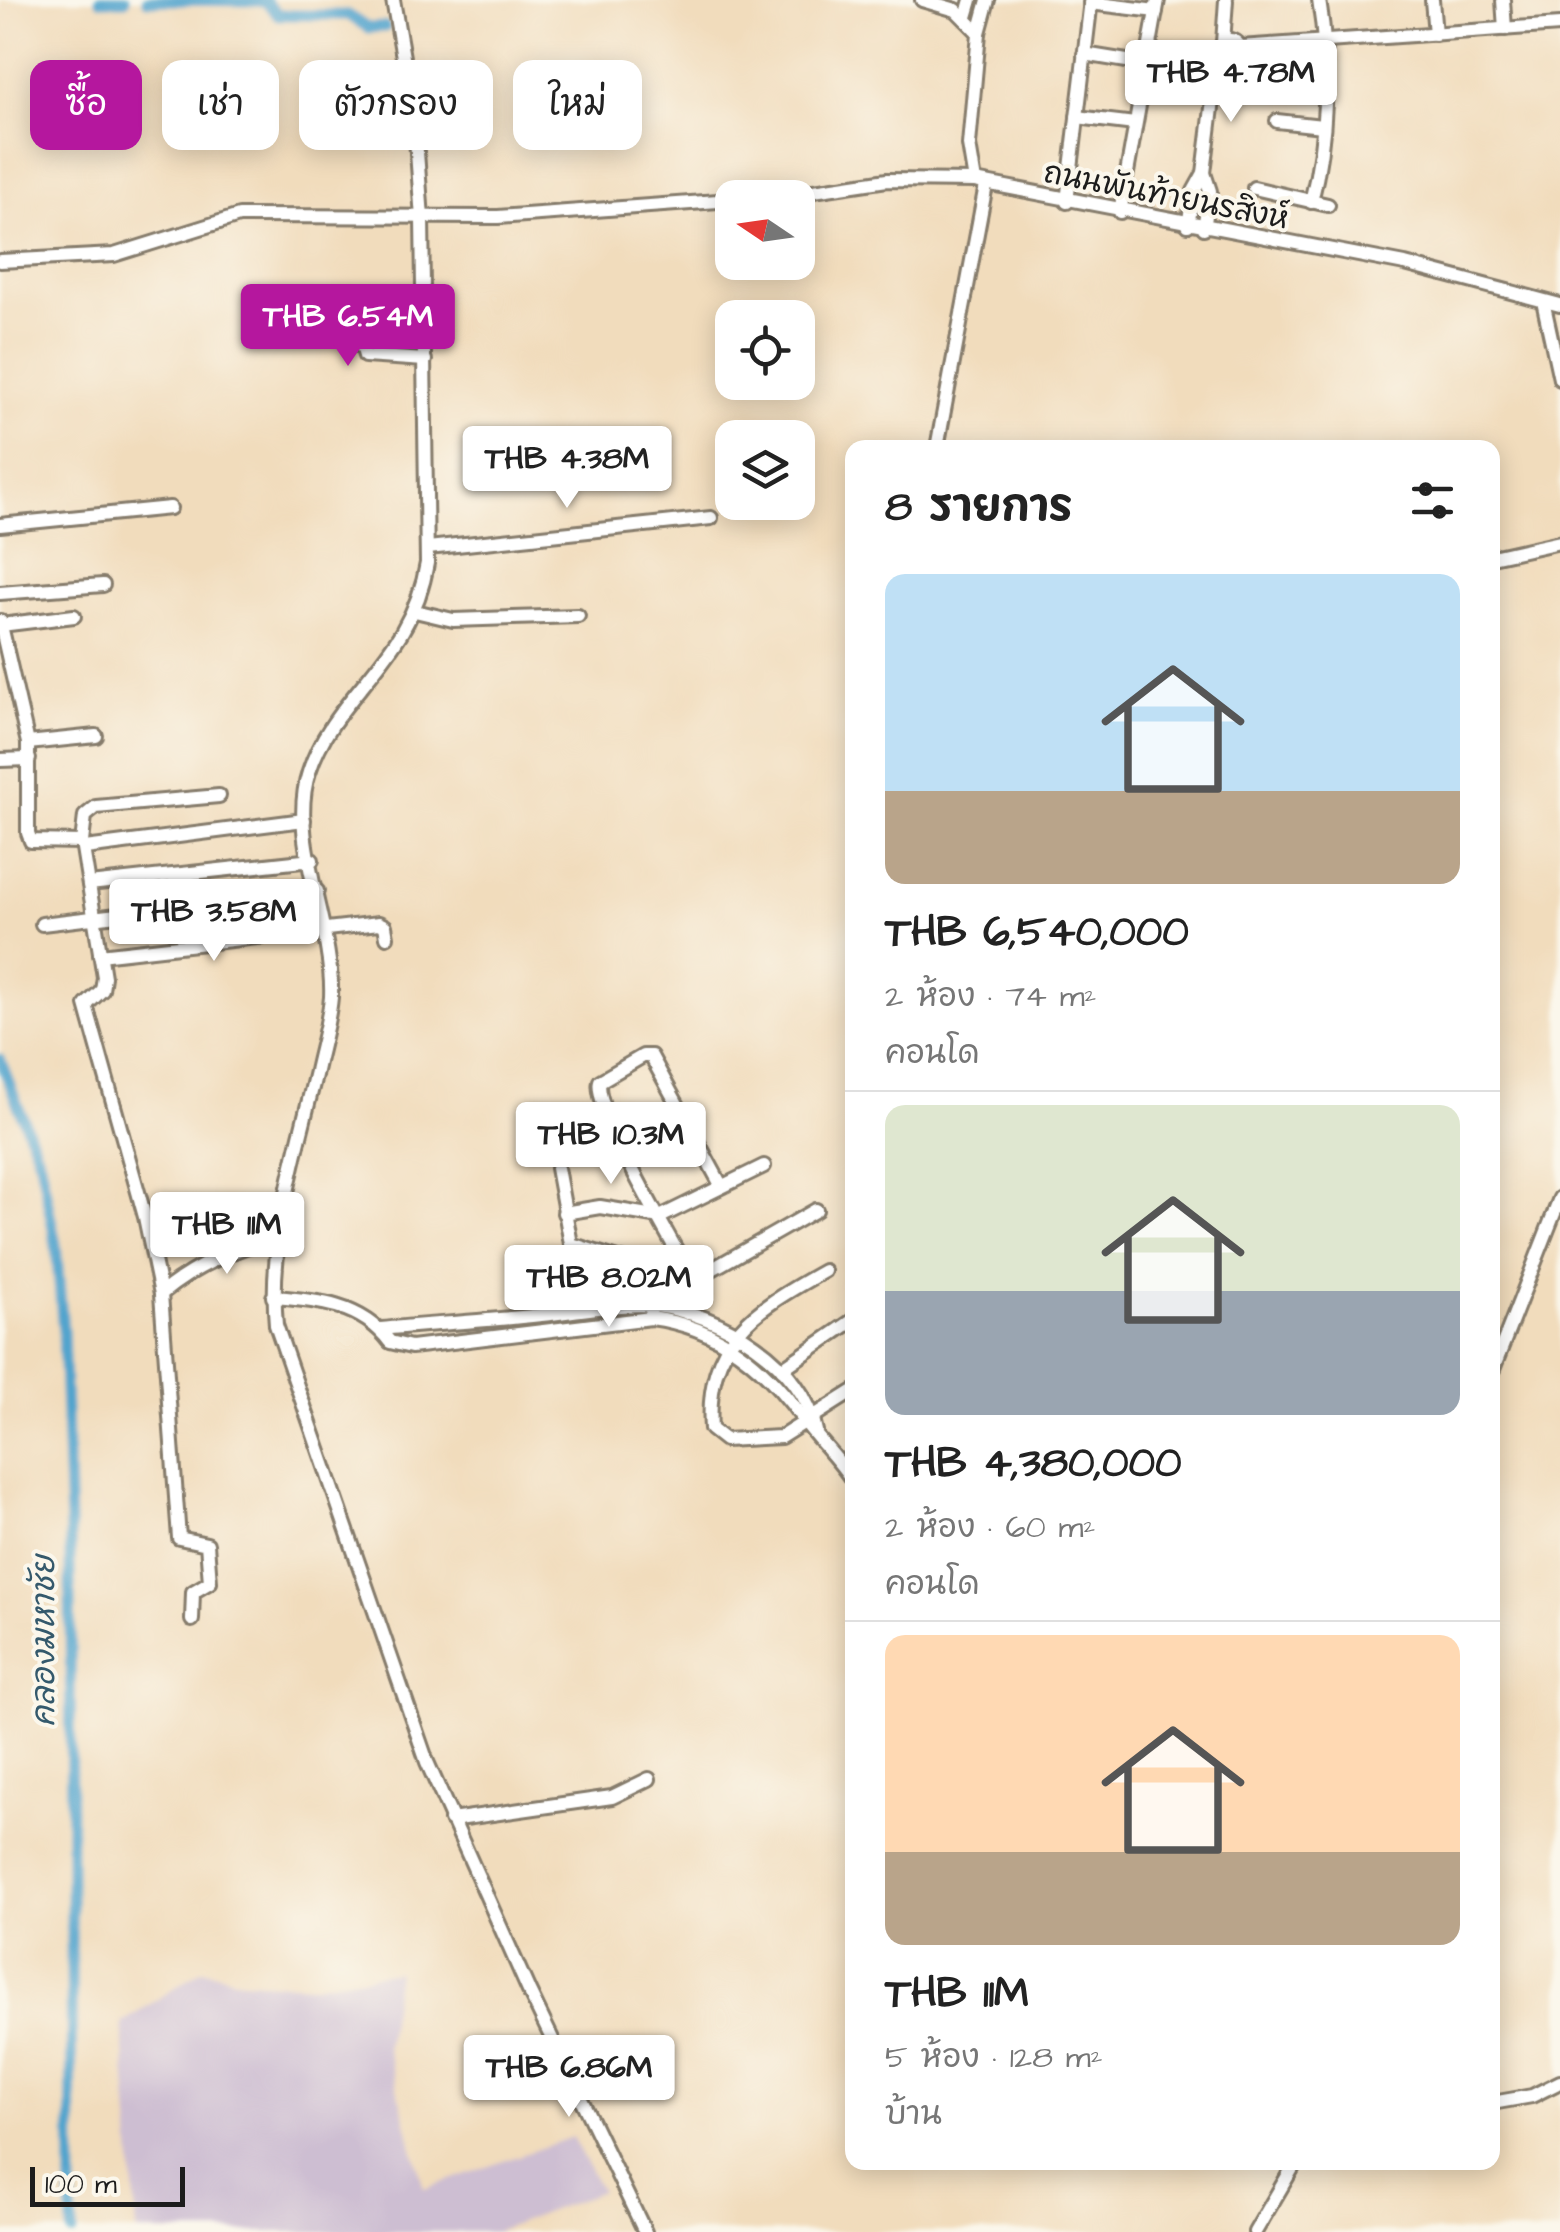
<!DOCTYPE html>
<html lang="th">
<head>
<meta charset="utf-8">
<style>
	:root { --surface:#fff; --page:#f6f6f6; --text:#222; --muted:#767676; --line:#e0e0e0; --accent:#b5179e }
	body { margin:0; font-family:"Architects Daughter","Playpen Sans Thai",sans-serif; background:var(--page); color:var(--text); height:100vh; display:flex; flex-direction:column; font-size:38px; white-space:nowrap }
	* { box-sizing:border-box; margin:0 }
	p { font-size:32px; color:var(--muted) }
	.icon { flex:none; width:55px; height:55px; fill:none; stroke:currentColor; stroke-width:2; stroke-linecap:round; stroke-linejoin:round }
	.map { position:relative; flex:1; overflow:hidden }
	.sheet { position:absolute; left:845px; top:440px; width:655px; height:1730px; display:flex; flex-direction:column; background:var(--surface); border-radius:20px; box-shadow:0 5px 25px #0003 }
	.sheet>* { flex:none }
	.guide { position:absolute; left:30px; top:60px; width:665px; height:90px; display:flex; gap:20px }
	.needle { width:65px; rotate:283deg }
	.controls { position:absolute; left:715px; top:180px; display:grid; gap:20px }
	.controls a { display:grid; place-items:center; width:100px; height:100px; border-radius:20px; background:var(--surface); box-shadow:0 5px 25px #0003; font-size:50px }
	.scale { position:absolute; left:30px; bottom:25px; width:155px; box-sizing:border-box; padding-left:10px; border:5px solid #1c1c1c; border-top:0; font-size:28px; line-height:35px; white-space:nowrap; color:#1c1c1c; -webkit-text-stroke:8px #fbf7ec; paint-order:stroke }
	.price { position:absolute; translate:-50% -85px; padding:0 22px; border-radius:10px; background:#fff; color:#222; font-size:32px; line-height:65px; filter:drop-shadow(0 2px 5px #0008) }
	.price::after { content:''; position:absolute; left:50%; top:60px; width:30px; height:22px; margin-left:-15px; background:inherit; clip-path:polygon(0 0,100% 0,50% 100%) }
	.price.selected { background:var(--accent); color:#fff }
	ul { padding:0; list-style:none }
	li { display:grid; align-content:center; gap:20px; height:530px; padding:0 40px }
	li+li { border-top:2px solid var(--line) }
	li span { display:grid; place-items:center; height:310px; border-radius:20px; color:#555 }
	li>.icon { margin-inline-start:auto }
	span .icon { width:180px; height:180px; fill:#fffc; stroke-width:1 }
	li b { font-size:42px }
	h2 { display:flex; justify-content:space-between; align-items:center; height:120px; padding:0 40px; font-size:42px }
	.tag { padding:0 35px; border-radius:20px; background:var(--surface); box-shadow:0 5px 25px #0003; font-size:35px; line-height:90px }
	.tag.selected { background:var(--accent); color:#fff }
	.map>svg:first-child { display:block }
	.industrial { fill:#cdbed2 }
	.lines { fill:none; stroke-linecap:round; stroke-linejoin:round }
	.canal { stroke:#52a4cd; stroke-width:11 }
	.minor-casing { stroke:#867c6c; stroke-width:18 }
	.minor { stroke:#fff; stroke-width:12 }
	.labels { text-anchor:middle; stroke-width:8; stroke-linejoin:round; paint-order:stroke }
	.street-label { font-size:30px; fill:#1c1c1c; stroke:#fbf7ec }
	.water-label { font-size:32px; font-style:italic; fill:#34596c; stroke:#fbf7ec }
</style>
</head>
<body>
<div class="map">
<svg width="1560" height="2232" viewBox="0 0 1560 2232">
	<rect width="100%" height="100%" fill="#fbf7ec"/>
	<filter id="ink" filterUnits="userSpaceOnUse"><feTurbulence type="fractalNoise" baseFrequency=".01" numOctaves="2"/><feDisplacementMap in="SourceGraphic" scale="20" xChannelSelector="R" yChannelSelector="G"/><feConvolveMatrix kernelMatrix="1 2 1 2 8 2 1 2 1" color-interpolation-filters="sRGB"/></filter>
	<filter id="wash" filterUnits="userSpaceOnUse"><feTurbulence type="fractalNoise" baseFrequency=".0048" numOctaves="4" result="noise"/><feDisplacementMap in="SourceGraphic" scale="40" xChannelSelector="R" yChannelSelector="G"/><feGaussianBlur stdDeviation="2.25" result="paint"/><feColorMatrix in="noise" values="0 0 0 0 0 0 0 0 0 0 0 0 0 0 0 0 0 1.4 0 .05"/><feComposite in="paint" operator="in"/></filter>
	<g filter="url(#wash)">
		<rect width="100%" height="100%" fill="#f1dcbc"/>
		<path class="industrial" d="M203 1969 244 1981 313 1985 397 1971 386 2047 424 2189 572 2137 601 2191 495 2232H137L122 2023Z"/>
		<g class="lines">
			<g class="canal">
				<path d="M100 0H125"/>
				<path d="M147 0 265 1 278 15H348L368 28 385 27"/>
				<path d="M0 1059 40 1162 56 1245 63 1331 70 1524 72 2232"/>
			</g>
		</g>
	</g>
	<g filter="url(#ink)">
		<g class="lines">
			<defs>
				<g id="minor">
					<path d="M393 0 415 126 422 218 427 563C412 659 334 693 309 772 287 838 334 926 331 997 329 1022 321 1047 316 1071 297 1153 268 1241 276 1325L427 1762 529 1991 645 2232"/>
					<path d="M922 0 956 10 979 33 969 145 975 181 1405 264 1560 305"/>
					<path d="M1432 0 1435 34"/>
					<path d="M1503 0 1505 29"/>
					<path d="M1090 3 1156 11"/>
					<path d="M966 17 971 0"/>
					<path d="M979 33 988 0"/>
					<circle cx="1230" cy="50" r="10"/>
					<path d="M1223 43 1226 0"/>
					<path d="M1240 47 1560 25"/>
					<path d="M1084 54 1145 64"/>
					<path d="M1077 117 1135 124"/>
					<path d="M1277 121 1322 126"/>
					<path d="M1254 188 1328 205"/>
					<path d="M767 198 887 180 975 181"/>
					<path d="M1067 202 1091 0"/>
					<path d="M1311 202C1327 139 1330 65 1319 0"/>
					<path d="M1120 212 1158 0"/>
					<path d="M1188 225 1194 191 1204 173 1217 67 1224 59"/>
					<path d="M1204 228 1210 191 1204 173"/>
					<path d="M0 261 114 255 239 216 498 217 732 200"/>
					<path d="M371 297 358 332 365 356 425 360"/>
					<path d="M1543 301 1560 379"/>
					<path d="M937 448 986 185"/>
					<path d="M0 525 170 508"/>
					<path d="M428 548 711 518"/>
					<path d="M1492 557 1560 542"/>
					<path d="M0 593 103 585"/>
					<path d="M415 611 453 620 578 616"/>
					<path d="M0 621 28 743V833L31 841 82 842"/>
					<path d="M1 625 74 616"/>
					<path d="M28 743 96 736"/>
					<path d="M0 760 29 759"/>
					<path d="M85 848 304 820"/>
					<path d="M89 884 312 860"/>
					<path d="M42 924 317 891"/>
					<path d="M100 955 379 923 385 926 387 937"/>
					<path d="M557 1168 571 1244 625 1261 647 1295 651 1310"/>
					<path d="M564 1213 600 1207 660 1217 764 1166"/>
					<path d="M824 1271C754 1310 705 1340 711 1429L725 1440 781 1437 852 1392"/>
					<path d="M693 1280C676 1248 591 1106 600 1081L643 1056H651L721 1185"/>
					<path d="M161 1294C196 1264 237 1249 280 1235"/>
					<path d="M273 1297C316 1300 362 1304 390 1342L411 1347 651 1318C719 1327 765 1365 803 1419 818 1440 838 1458 852 1480"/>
					<path d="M687 1313 693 1280 816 1210"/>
					<path d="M381 1329C434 1324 488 1321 541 1315 578 1311 619 1303 656 1306 720 1313 804 1363 816 1431"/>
					<path d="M782 1369 852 1321"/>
					<path d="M1492 1372 1560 1198"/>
					<path d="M192 1620 193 1592 210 1582 207 1544 179 1538 161 1294 145 1217 86 1005 102 990 104 977 82 842 85 816 96 807 219 796"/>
					<path d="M451 1820 612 1797 649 1779"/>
					<path d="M1492 2103 1532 2096 1560 2082"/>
					<path d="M1255 2232 1296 2162"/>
				</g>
			</defs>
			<use href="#minor" class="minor-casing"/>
			<use href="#minor" class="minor"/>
		</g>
	</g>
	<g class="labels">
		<g class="street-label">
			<text transform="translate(1166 195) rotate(11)" y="10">ถนนพันท้ายนรสิงห์</text>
		</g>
		<g class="water-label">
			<text transform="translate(43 1641) rotate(-90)" y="11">คลองมหาชัย</text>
		</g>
	</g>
</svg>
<div class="controls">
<a><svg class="needle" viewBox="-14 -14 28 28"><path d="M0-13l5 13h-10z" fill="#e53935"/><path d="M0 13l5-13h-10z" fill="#767676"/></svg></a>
<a><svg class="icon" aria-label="locate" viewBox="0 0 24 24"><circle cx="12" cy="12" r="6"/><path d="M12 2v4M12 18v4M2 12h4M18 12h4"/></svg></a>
<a><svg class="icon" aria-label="layers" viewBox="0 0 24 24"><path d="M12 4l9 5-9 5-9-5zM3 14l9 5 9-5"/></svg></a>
</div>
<div class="scale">100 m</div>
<b class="price" style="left:1231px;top:125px">THB 4.78M</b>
<b class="price selected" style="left:348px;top:369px">THB 6.54M</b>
<b class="price" style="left:567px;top:511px">THB 4.38M</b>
<b class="price" style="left:214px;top:964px">THB 3.58M</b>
<b class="price" style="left:611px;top:1187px">THB 10.3M</b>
<b class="price" style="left:227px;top:1277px">THB 11M</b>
<b class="price" style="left:609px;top:1330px">THB 8.02M</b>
<b class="price" style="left:569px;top:2120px">THB 6.86M</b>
<div class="guide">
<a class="tag selected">ซื้อ</a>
<a class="tag">เช่า</a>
<a class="tag">ตัวกรอง</a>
<a class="tag">ใหม่</a>
</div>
<section class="sheet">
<h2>8 รายการ<svg class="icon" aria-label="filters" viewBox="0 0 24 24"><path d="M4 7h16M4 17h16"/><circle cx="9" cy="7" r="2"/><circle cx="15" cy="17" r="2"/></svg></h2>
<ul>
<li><span style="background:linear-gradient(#bfe0f5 70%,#b9a48a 0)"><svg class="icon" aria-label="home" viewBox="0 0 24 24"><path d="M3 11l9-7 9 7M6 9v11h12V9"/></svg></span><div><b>THB 6,540,000</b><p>2 ห้อง · 74 m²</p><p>คอนโด</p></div></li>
<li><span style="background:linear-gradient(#dfe7d0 60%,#9aa5b1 0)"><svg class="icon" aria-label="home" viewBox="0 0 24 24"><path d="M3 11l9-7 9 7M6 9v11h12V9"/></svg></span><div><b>THB 4,380,000</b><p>2 ห้อง · 60 m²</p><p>คอนโด</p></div></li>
<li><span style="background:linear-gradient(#ffd9b3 70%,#b9a48a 0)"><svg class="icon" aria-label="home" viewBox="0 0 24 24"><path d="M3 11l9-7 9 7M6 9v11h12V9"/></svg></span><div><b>THB 11M</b><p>5 ห้อง · 128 m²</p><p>บ้าน</p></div></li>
</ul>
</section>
</div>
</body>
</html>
